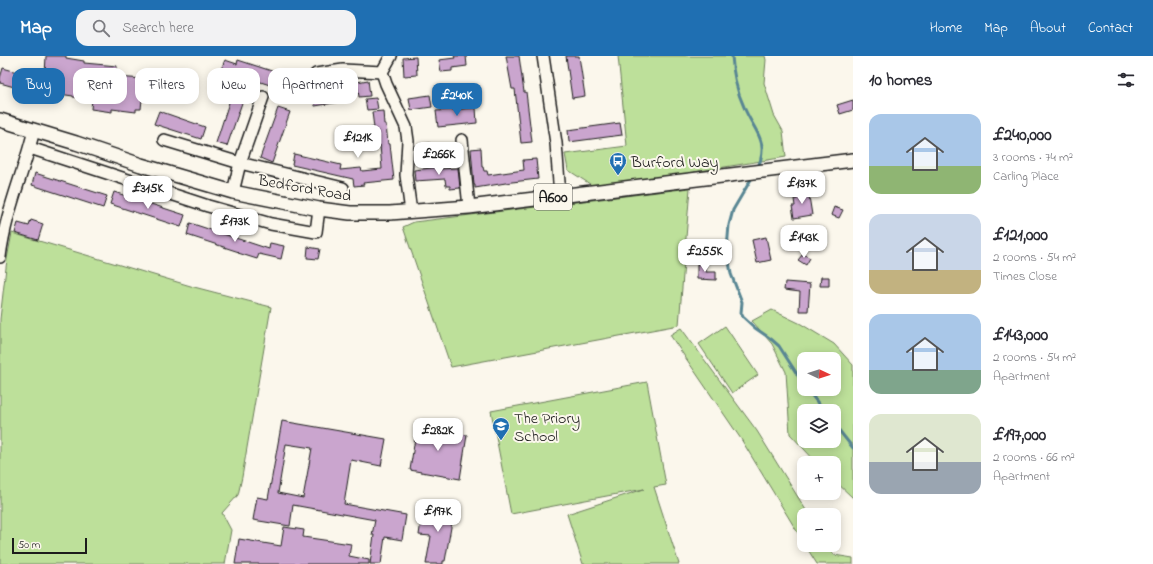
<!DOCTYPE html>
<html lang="en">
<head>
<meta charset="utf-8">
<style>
	:root { --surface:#fff; --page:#f2f2f3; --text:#2b2b33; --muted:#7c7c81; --accent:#1f6fb2 }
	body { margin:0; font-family:"Indie Flower",sans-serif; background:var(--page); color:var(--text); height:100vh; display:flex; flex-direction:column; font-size:15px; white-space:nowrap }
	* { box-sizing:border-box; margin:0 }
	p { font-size:13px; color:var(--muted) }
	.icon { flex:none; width:22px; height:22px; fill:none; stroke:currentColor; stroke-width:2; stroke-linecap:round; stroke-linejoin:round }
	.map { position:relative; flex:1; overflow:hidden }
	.panel { display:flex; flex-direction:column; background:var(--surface); width:300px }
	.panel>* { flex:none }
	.hud { position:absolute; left:12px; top:12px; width:380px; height:36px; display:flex; gap:8px }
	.needle { width:26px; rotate:94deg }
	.controls { position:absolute; left:797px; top:296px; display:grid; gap:8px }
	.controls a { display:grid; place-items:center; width:44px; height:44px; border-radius:8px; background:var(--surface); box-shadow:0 2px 10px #0003; font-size:20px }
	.scale { position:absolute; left:12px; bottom:10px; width:75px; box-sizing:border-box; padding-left:4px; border:2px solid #1c1c1c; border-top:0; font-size:11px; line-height:14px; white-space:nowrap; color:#1c1c1c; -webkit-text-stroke:3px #fbf7ec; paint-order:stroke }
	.price { position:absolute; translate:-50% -34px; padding:0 9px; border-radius:8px; background:#fff; color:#222; font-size:13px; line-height:26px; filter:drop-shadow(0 1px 2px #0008) }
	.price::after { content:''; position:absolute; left:50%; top:24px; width:12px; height:9px; margin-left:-6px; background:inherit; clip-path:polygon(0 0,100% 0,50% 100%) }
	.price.selected { background:var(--accent); color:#fff }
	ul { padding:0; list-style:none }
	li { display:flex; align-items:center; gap:12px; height:100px; padding:0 16px }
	li span { display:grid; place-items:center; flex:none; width:112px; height:80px; border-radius:12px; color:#555 }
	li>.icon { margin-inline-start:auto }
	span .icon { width:48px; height:48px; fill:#fffc; stroke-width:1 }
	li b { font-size:17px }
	h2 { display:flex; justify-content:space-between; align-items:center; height:48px; padding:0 16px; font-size:17px }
	.pill { padding:0 14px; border-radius:12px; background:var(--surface); box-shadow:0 2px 10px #0003; font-size:14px; line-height:36px }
	.pill.selected { background:var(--accent); color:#fff }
	header { display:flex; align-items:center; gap:24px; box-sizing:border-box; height:56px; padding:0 20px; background:var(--accent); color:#fff }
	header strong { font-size:19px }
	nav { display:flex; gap:22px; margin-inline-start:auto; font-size:14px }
	.search { width:280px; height:36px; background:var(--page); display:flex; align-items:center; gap:10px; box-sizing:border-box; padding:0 14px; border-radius:12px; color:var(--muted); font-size:15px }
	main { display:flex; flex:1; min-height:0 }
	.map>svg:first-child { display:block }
	.green { fill:#bde09a; stroke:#6c7e5b; fill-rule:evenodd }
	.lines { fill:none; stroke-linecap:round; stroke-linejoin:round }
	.stream { stroke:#598693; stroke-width:3 }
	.building { fill:#caa5ce; stroke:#1c1c1c; fill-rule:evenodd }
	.minor-casing { stroke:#1c1c1c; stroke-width:14 }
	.major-casing { stroke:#1c1c1c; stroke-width:16 }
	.minor { stroke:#fbf7ec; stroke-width:11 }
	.major { stroke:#fbf7ec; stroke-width:13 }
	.labels { text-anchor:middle; stroke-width:4; stroke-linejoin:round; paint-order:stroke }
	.shield { fill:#fbf7ec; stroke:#5f5e5a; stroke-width:1 }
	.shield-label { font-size:15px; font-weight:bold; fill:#1c1c1c }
	.poi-label { font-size:16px; fill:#1c1c1c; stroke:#fbf7ec; text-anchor:start }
	.street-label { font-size:16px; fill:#1c1c1c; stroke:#fbf7ec }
</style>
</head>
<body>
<header>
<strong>Map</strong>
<div class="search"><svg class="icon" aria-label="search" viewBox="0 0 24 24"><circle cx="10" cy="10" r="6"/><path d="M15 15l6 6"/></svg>Search here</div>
<nav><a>Home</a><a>Map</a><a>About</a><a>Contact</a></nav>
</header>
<main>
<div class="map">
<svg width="853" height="508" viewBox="0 0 853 508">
	<rect width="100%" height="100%" fill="#fbf7ec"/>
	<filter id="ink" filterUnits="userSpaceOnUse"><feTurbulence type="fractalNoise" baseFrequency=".025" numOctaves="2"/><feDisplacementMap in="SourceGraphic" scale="8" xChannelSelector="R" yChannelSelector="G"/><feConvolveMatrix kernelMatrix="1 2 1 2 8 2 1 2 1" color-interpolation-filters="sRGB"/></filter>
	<g filter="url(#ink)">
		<g class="green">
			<path d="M618 0H765L766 4 764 27 774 59 783 75 786 101 694 116 692 118 593 130 568 114 565 98 627 90Z"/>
			<path d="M690 132 679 269 451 311 403 171 414 166Z"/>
			<path d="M12 177 194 231 271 251 242 421 238 439 222 457 231 474 225 508H0V263L7 203Z"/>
			<path d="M772 254 801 268 834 288 853 309V442L834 424V407H817L790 378 786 316 772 288 752 265ZM804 303H834V333H804ZM804 355H834V385H804Z"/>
			<path d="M725 270 758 319 732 337 699 288Z"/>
			<path d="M681 272 757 375 809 459H804V487L741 383 670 279Z"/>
			<path d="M647 326 666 429 654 431 679 508H583L567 458 644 433 511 458 491 355Z"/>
			<path d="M805 489H828L834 499 853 502V508H817Z"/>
		</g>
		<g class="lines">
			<g class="stream">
				<path d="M732 0C733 17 737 36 744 51 753 74 770 84 758 111"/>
				<path d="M753 120 733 154 729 169 727 193 731 218 742 246 741 257 743 261 755 272 771 283 779 290 804 329"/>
				<path d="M807 333 824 355"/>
				<path d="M834 368 853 392"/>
			</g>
		</g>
		<g class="building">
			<path d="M46 0H66V2L84 5V7L117 10 116 21 144 23 141 53H136V56L112 53V56L91 53 92 43 73 41V40L53 37V36L43 35V34L25 33V34L0 27V22L3 12 34 21V18L45 19Z"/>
			<path d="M454 0H466L467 10 452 12V15L441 16 439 4 455 2Z"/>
			<path d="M506 0H519L524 36H526L532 86 521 87 515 33H512Z"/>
			<path d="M566 0H579L585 40 572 42Z"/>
			<path d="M416 1 417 19 404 20 403 2Z"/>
			<path d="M225 4 237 8 238 4 287 20 282 33 221 13Z"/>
			<path d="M368 24 370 40 359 41 357 26Z"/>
			<path d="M338 33 340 46 315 50 313 38Z"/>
			<path d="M232 37 244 41 227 90 216 87Z"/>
			<path d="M430 39 432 51 411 54 409 42Z"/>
			<path d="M376 42 378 53 367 54 365 43Z"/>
			<path d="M853 44V54L840 58 837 49Z"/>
			<path d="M278 52 290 56 272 107 260 102Z"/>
			<path d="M476 52 477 67 438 71 436 55Z"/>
			<path d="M159 55 205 71 201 83 154 68Z"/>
			<path d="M383 55 384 68H386L388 88H390L394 124 363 127 364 129 354 130 353 123 292 109 294 98 341 109 340 114 361 112 362 115 382 113 380 89H376V86H372L371 72H374L372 56Z"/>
			<path d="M620 67 622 79 569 86 568 74Z"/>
			<path d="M430 87 431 95 421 96 420 88Z"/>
			<path d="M481 92 482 111H483L484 115H487L488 119 524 114 523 104 536 103 538 123 512 126 475 132V129H474L471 93Z"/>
			<path d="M440 111V113L458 112 460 132 450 133V130H446L445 123 415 125 414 114Z"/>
			<path d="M35 117 107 140 103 152 32 129Z"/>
			<path d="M808 134 812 159 794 162 792 150H795L794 143H797L796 136Z"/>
			<path d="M114 136 185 159 181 171 110 148Z"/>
			<path d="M834 151 843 154 839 162 831 159Z"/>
			<path d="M31 164 43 168 38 184 15 177 18 167 29 170Z"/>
			<path d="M190 167 269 193 270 187 284 190 281 203 259 198 257 203 238 197 239 196 187 179Z"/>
			<path d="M766 181 771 204 757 207 752 184Z"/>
			<path d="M308 191 320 193 318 203 307 202Z"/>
			<path d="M803 198 810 202 806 209 798 204Z"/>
			<path d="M697 208H706V216H716V224L697 223Z"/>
			<path d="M821 221H829V230H820Z"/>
			<path d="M785 226 810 228 808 255H799L800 236 784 234Z"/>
			<path d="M282 365 386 383 381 410 351 404 344 448 406 459 402 484 385 481 381 508H370L374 479H372L375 464 293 449 290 470 253 464 257 441 268 443ZM286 388 312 392 303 442 278 437Z"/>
			<path d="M417 370 467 379 460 423 410 414Z"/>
			<path d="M439 448 456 451 455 460H453L445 505H443V508H426L431 480 419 479 422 458 436 461Z"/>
			<path d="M284 471 304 474 303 481 351 488 349 500 369 504V508H235L239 483 281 490Z"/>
		</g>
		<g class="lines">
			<defs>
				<g id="minor">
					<path d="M391 0 382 16 386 28 406 71 408 85 406 119 411 156"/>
					<path d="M543 0 556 87 560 140"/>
					<path d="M316 18 343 14 382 16"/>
					<path d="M164 84 240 107 343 132"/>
					<path d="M462 84 469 151"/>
					<path d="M30 92 208 150 271 168 316 176 319 153"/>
					<path d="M233 136 240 107 263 41"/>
					<path d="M0 201C5 157 24 116 34 74"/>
				</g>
				<path id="major" d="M0 64 76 87 141 109 233 136 319 153 350 157H390L469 151 853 104"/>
			</defs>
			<use href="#minor" class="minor-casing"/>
			<use href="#major" class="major-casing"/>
			<use href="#minor" class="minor"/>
			<use href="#major" class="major"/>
		</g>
	</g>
	<defs>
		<symbol id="bus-pin" viewBox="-11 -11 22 30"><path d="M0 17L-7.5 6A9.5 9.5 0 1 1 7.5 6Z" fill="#1f6fb2" stroke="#fbf7ec"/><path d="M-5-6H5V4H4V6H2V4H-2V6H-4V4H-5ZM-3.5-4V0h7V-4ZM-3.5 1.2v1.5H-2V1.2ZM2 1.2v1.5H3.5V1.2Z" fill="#fff"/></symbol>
		<symbol id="school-pin" viewBox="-11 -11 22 30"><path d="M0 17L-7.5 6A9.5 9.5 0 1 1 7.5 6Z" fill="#1f6fb2" stroke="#fbf7ec"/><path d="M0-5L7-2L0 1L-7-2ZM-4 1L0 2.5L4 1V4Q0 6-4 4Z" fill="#fff"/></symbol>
	</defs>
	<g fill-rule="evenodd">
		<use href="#bus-pin" x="608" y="95" width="20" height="27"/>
		<use href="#school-pin" x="491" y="360" width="20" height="27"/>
	</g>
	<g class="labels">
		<rect class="shield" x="534" y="128" width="38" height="26" rx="3"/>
		<g class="shield-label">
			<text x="553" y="146">A600</text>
		</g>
		<g class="poi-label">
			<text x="631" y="111">Burford Way</text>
			<text x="514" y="367">The Priory<tspan x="514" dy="18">School</tspan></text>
		</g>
		<g class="street-label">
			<text transform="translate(305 131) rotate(10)" y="6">Bedford Road</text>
		</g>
	</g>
</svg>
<div class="controls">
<a><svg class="needle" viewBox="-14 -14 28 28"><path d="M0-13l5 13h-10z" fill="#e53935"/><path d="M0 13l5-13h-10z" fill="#7c7c81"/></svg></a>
<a><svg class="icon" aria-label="layers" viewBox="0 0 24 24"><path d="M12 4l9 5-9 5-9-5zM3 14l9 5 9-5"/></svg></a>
<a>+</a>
<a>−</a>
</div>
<div class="scale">50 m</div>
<b class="price selected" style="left:457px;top:61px">£240K</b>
<b class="price" style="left:358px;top:103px">£121K</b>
<b class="price" style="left:439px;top:120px">£266K</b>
<b class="price" style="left:802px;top:149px">£137K</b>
<b class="price" style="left:148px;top:154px">£315K</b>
<b class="price" style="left:235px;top:187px">£173K</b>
<b class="price" style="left:804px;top:203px">£143K</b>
<b class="price" style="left:705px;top:217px">£255K</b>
<b class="price" style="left:438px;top:396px">£282K</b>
<b class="price" style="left:438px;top:477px">£197K</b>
<div class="hud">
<a class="pill selected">Buy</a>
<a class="pill">Rent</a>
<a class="pill">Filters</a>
<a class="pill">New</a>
<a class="pill">Apartment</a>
</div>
</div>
<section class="panel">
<h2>10 homes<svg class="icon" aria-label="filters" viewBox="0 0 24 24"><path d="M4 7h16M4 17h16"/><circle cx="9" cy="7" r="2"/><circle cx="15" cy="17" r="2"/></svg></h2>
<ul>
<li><span style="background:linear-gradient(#a9c7e8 65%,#8fb573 0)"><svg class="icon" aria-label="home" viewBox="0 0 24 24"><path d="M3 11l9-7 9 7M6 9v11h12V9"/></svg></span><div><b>£240,000</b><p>3 rooms · 74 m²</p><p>Carling Place</p></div></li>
<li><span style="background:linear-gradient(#c9d6e8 70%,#c2b280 0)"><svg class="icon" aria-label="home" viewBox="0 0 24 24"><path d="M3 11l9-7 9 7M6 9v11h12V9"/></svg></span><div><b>£121,000</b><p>2 rooms · 54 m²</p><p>Times Close</p></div></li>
<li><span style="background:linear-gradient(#a9c7e8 70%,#7fa58c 0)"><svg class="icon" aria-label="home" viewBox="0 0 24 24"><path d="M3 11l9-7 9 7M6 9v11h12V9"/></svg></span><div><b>£143,000</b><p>2 rooms · 54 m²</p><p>Apartment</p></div></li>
<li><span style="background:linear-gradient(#dfe7d0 60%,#9aa5b1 0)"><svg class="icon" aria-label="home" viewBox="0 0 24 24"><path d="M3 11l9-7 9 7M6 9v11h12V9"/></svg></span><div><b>£197,000</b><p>2 rooms · 66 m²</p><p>Apartment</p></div></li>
</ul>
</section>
</main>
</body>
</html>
